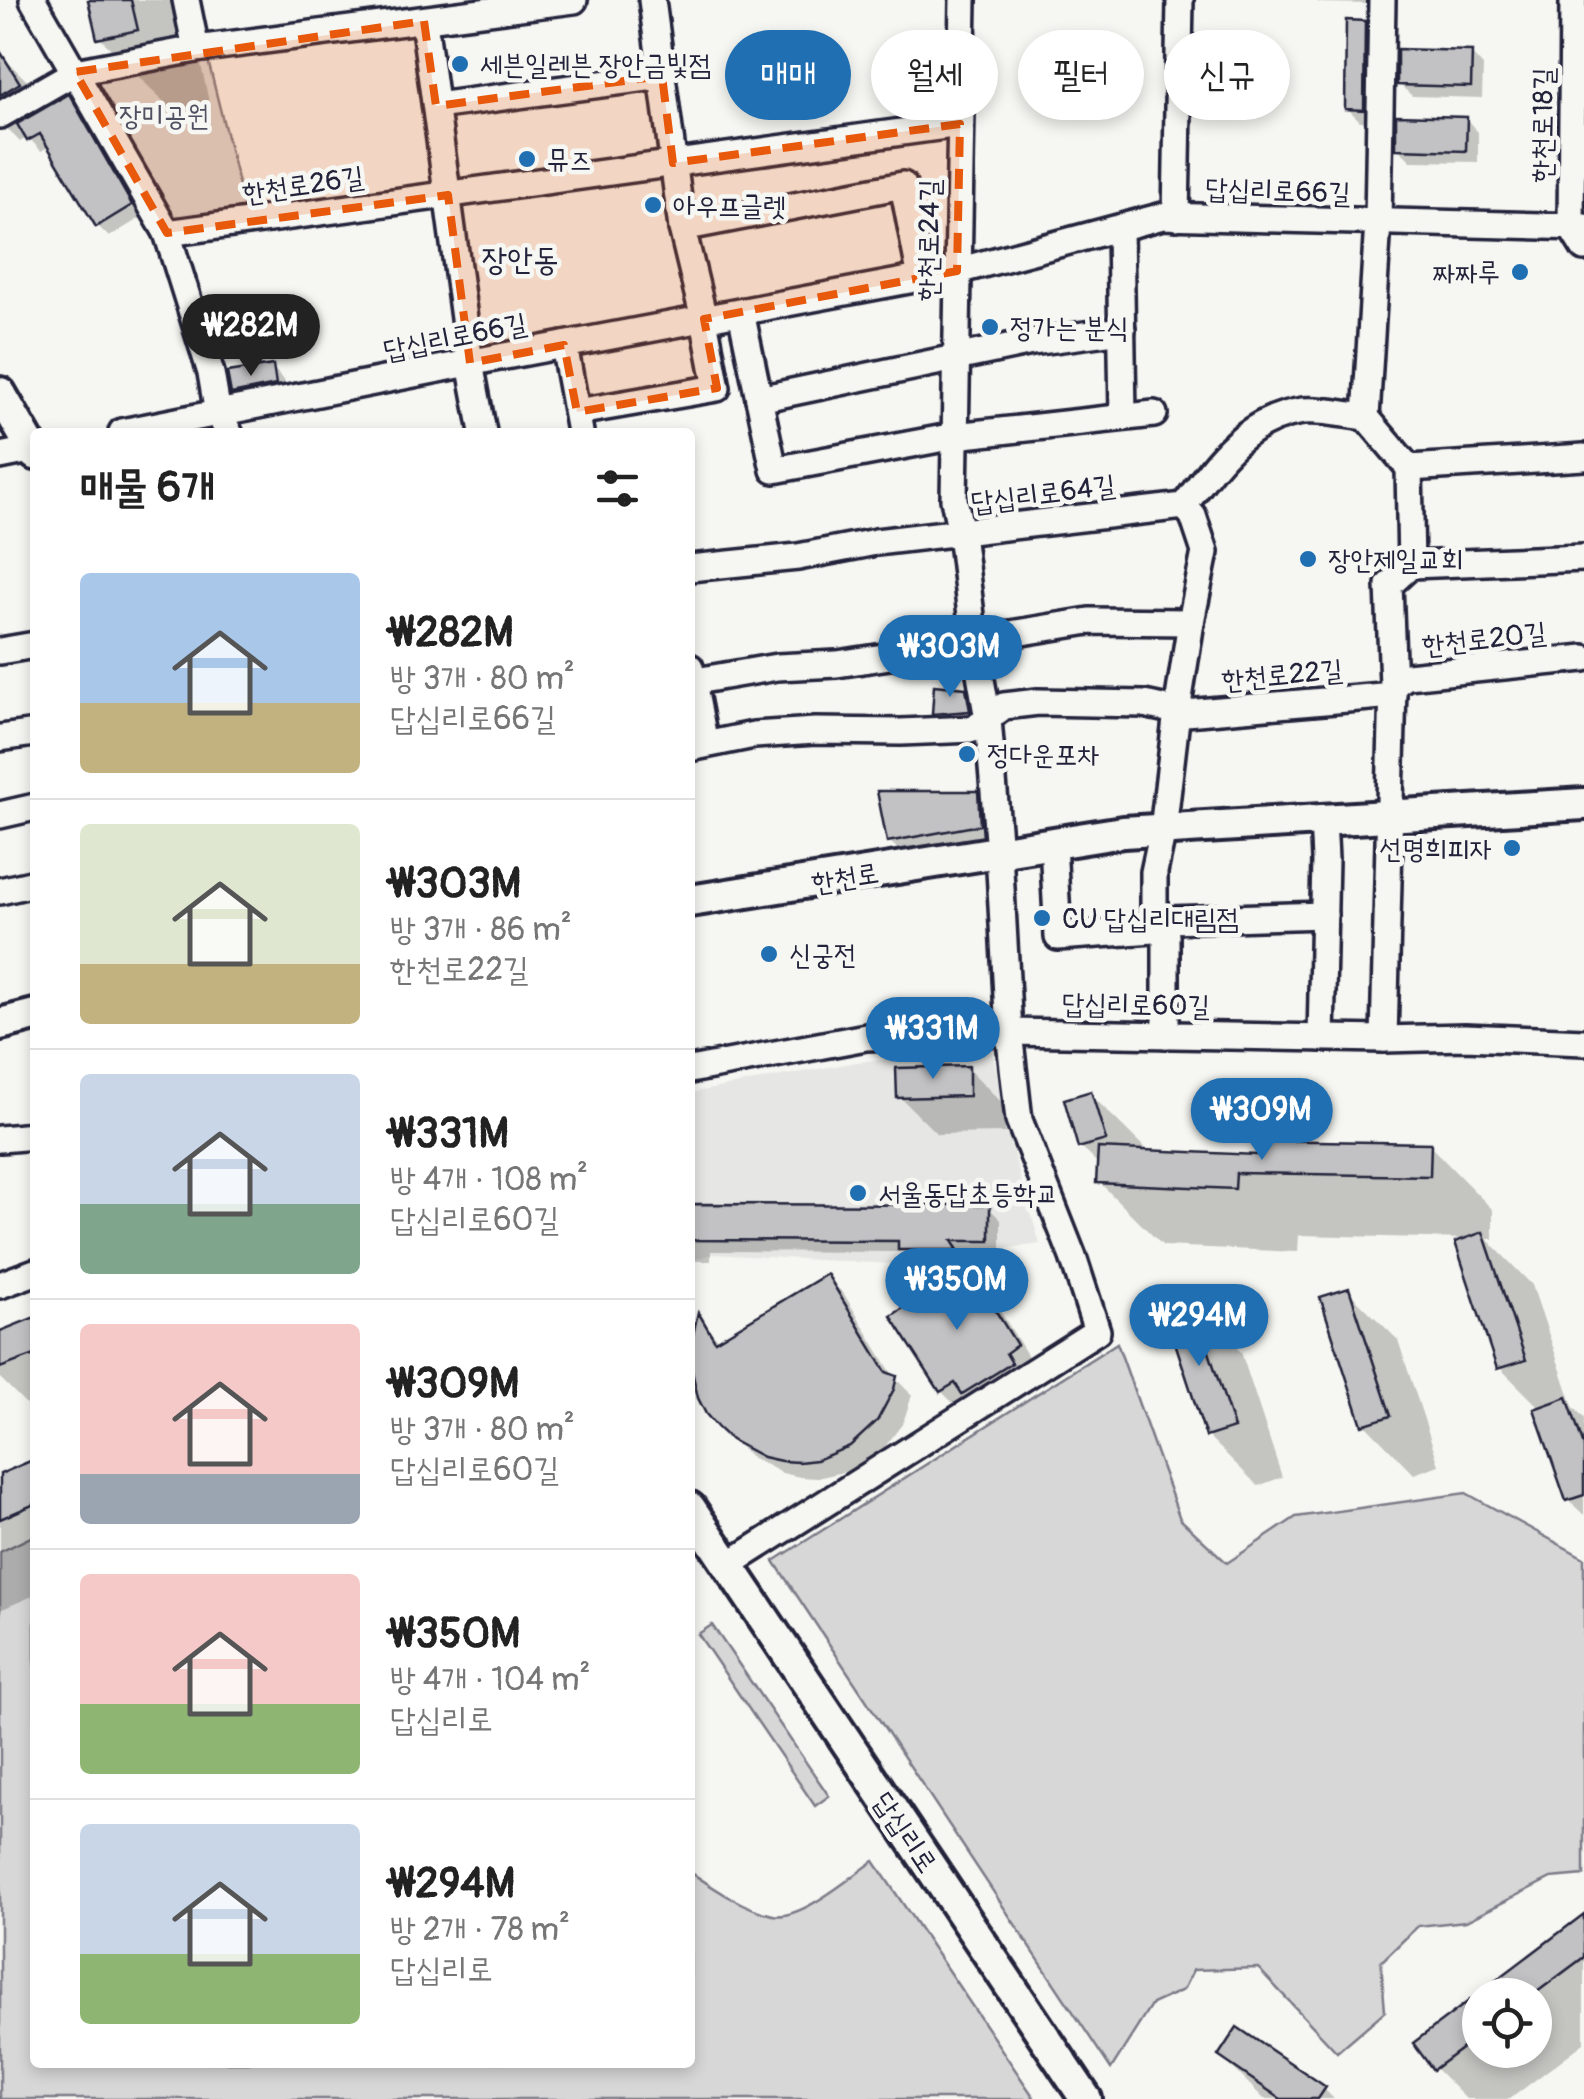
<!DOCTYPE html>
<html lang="ko">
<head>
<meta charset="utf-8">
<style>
	:root { --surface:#fff; --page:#f6f6f6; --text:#222; --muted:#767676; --line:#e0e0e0; --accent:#1f6fb2 }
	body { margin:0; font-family:Pangolin,"Poor Story",sans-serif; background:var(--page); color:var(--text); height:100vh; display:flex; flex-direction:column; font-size:38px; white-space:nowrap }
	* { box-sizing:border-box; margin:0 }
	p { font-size:32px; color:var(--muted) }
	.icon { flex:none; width:55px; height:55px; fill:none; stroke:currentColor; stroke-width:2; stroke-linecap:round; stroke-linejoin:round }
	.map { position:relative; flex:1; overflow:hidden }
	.side { position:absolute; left:30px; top:428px; width:665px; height:1640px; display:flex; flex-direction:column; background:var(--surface); border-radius:10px; box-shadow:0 5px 15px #0003 }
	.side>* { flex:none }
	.guide { position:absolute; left:725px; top:30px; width:708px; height:90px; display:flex; gap:20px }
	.buttons { position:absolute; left:1462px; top:1978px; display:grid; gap:20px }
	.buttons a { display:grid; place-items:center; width:90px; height:90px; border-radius:50%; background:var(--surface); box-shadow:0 5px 15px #0003; font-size:50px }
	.price { position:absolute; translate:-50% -85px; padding:0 22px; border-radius:35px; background:var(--accent); color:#fff; font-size:32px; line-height:65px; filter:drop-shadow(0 2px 5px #0008) }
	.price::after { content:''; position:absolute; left:50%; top:60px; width:30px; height:22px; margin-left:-15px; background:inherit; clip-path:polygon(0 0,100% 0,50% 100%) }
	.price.active { background:#222; color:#fff }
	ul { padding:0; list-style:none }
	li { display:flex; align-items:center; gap:30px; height:250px; padding:0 50px }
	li+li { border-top:2px solid var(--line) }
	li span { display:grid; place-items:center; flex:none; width:280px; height:200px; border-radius:10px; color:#555 }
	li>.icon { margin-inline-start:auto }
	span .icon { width:120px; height:120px; fill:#fffc; stroke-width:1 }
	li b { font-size:42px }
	h2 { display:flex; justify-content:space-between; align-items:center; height:120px; padding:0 50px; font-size:42px }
	.chip { padding:0 35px; border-radius:45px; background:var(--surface); box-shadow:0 5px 15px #0003; font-size:35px; line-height:90px }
	.chip.active { background:var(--accent); color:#fff }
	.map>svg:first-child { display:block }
	.built { fill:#e6e6e4 }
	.green { fill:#d7d7d7; stroke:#7c7c89; stroke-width:2.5 }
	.shadow { fill:#0003 }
	.building { fill:#c2c2c4; stroke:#22223b; stroke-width:2.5 }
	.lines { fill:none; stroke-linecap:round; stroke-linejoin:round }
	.minor-casing { stroke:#22223b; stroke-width:32 }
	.major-casing { stroke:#22223b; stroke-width:38 }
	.minor { stroke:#f6f6f2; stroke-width:25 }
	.major { stroke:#f6f6f2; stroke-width:30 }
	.marked { fill:#e8590c; fill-opacity:0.2; stroke:#e8590c; stroke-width:8; stroke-dasharray:20 12; stroke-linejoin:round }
	.poi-dot { fill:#1f6fb2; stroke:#f6f6f2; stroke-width:4 }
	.labels { text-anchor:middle; stroke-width:9; stroke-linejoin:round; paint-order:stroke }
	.poi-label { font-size:28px; fill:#22223b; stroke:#f6f6f2; text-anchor:start }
	.park-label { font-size:28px; fill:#4f4f62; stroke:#f6f6f2 }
	.street-label { font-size:28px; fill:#22223b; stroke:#f6f6f2 }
	.quarter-label { font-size:32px; fill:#22223b; stroke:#f6f6f2 }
</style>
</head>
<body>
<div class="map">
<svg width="1584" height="2099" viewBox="0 0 1584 2099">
	<rect width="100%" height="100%" fill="#f6f6f2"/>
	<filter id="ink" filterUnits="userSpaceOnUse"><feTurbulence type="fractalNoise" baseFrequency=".01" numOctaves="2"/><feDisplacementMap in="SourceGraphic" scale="20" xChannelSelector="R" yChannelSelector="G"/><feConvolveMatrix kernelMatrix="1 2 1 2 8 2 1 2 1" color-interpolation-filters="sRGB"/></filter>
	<g filter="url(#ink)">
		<path class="built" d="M992 1050 1010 1142 1040 1244 890 1264 711 1254 690 1261V1093L856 1062Z"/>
		<g class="green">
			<path d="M205 48 248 222 167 233 75 72Z"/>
			<path d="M1117 1343 1180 1519 1227 1563 1296 1517 1466 1493 1584 1558V1875L1551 1878 1466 1921 1418 1926 1381 1962 1385 2011 1337 2052 1258 1968 1193 1970 1183 1990 1152 2004 1111 2069 774 1561Z"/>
			<path d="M35 1535V2062H690V1872C714 1888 744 1909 773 1915 800 1921 852 1876 874 1861L1035 2099H0V1552Z"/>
			<path d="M712 1625 829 1796 815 1806 698 1634Z"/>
		</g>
		<g class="shadow">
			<path d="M91 0H187L209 102 172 110 99 37Z"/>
			<path d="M1316 0H1373V4L1319 3Z"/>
			<path d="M1364 23 1377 36 1375 121H1360L1347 108Z"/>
			<path d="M1471 53 1483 66 1482 98 1412 96 1399 84Z"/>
			<path d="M0 54 37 91 48 109 68 98 79 109 142 217 109 237 98 226 50 146 41 151 28 137 20 142 0 121Z"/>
			<path d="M1466 119 1478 132V162L1411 161 1398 148Z"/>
			<path d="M272 367 284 380 287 397 246 405 233 393Z"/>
			<path d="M965 690 968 694 972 714 937 717 934 714Z"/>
			<path d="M977 794 989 806 992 837 902 853 889 841Z"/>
			<path d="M968 1068 1005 1106V1133L937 1134 900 1097Z"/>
			<path d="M1090 1094 1150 1153 1259 1158 1430 1146 1493 1210V1239H1487L1532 1285 1573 1406 1584 1418V1515L1568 1500 1541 1409 1500 1368 1469 1239 1299 1235 1298 1252 1163 1246 1099 1182 1100 1166 1081 1147Z"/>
			<path d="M690 1207 989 1208 1001 1220V1252L962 1253 967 1261H913L904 1252 711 1251V1261H690Z"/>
			<path d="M968 1270 985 1286 1032 1363 958 1408 941 1391Z"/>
			<path d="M827 1278 844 1294 894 1377 912 1395 903 1423 881 1452 868 1462 852 1470 817 1478 800 1477 782 1473 751 1457 733 1439 699 1317 720 1342Z"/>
			<path d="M1348 1291 1398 1340 1439 1465 1414 1474 1365 1424Z"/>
			<path d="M1191 1303 1241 1352 1282 1477 1258 1486 1208 1436Z"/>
			<path d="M35 1320V1413L0 1378V1333Z"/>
			<path d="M35 1462V1595L0 1610V1477Z"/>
			<path d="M1584 1920V2043L1510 2099H1466L1435 2068 1417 2044 1480 1996V2050H1535V1995H1481Z"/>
			<path d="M1221 2056 1324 2089 1334 2099H1264Z"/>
		</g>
		<g class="building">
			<path d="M88 0H131L138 30 97 39Z"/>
			<path d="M1346 20 1365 21 1364 110 1345 109Z"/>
			<path d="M1397 49 1472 51 1471 87 1397 85Z"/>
			<path d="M0 51 20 83 0 95Z"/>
			<path d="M69 94 132 205 96 227 40 134 27 141 17 124Z"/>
			<path d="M1396 115 1467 117 1466 151 1396 149Z"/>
			<path d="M273 365 276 385 231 394 227 372Z"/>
			<path d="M934 685 966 688 970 711 932 714Z"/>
			<path d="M877 791H978L980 825 887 842Z"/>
			<path d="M969 1066V1096L897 1098 896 1068Z"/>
			<path d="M1091 1091 1106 1140 1078 1148 1064 1099Z"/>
			<path d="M1257 1140 1431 1143 1430 1176 1236 1173 1235 1189 1096 1183 1098 1148 1257 1155Z"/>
			<path d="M690 1204 990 1205V1241H952L958 1250H898V1241L690 1240Z"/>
			<path d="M1483 1232 1526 1360 1497 1369 1455 1242Z"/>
			<path d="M968 1266 1017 1345 1006 1353 1012 1363 962 1394 955 1383 940 1392 891 1316Z"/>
			<path d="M827 1274 886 1372 897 1376 894 1389 877 1421 850 1446 817 1460 799 1462 781 1461 763 1457 731 1440 718 1428 706 1414 698 1398 690 1362 691 1344 698 1312 715 1341Z"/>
			<path d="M1349 1288 1391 1416 1362 1425 1320 1297Z"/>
			<path d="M1192 1300 1234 1428 1206 1437 1164 1309Z"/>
			<path d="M35 1317V1355L0 1368V1331Z"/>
			<path d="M1567 1397 1584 1446V1495L1566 1501 1534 1409Z"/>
			<path d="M35 1459V1504L0 1519V1474Z"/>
			<path d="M1584 1914V1957L1533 1995H1480V2035L1433 2070 1413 2043Z"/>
			<path d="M1237 2027 1326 2087 1318 2099H1281L1218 2056Z"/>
		</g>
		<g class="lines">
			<defs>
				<g id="minor">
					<path d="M33 0 167 233 211 373 218 414 229 432"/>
					<path d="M186 0 196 49"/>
					<path d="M1573 0 1571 227 1584 248"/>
					<path d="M424 21 470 363 483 432"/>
					<path d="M436 106 662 76"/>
					<path d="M0 115 75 72 196 49 574 0"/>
					<path d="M1176 217 1180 0"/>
					<path d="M682 228 903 185 921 278"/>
					<path d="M1120 228 1123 417"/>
					<path d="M167 233 960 124"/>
					<path d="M741 312 774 470 955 436 1154 414"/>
					<path d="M564 345 580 432"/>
					<path d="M759 399 1032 342 1122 330"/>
					<path d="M577 412 717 388 704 319 682 228 652 0"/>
					<path d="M1366 417 1378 222 1382 0"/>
					<path d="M122 432 494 358 957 271 1163 216 1584 227"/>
					<path d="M0 456 35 449"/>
					<path d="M1409 468 1411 565"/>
					<path d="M690 568 798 557 876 542 1184 506C1216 462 1245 419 1303 411 1323 409 1346 415 1366 417L1409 468 1584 457"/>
					<path d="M0 651 35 645"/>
					<path d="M690 667 705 744"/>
					<path d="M690 682 777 667 837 664 956 646 974 640 1089 621 1191 622"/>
					<path d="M1393 685 1407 676 1584 658"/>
					<path d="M0 738 35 733"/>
					<path d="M690 748 754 735 815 731 901 732 974 729 1004 706 1038 702 1144 704 1186 713 1393 695"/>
					<path d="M0 815 35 807"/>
					<path d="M1053 844 1058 937 1153 930 1169 920 1324 915"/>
					<path d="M0 891 35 883"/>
					<path d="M1166 1035V935L1154 917V872L1163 830 1177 711 1191 622 1205 552 1193 516 1184 506"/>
					<path d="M1321 1038 1325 859 1323 820"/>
					<path d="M1384 1039 1393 685 1389 585 1411 565 1584 558"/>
					<path d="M690 1070 866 1037 1009 1032 1384 1039 1465 1037 1584 1042"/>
					<path d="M0 1139 35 1136"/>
					<path d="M0 1285 35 1272"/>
					<path d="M728 1565 1097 1331 1073 1257 1019 1120 1009 1032 999 852 988 719 974 640 961 533 954 499 963 0"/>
				</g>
				<g id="major">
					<path d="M0 393 35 454"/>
					<path d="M690 901 1123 832 1584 804"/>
					<path d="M0 1024 35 1015"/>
					<path d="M690 1508 1086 2099"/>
				</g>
			</defs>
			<use href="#minor" class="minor-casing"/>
			<use href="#major" class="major-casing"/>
			<use href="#minor" class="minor"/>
			<use href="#major" class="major"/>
		</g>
	</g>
	<path class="marked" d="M424 21 436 106 662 76 673 163 960 124 957 271 704 319 717 388 577 412 564 345 470 363 448 195 167 233 75 72Z"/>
	<g class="poi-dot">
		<circle cx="460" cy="64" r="10"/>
		<circle cx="527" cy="159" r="10"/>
		<circle cx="653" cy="205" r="10"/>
		<circle cx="1520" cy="272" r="10"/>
		<circle cx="990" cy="327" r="10"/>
		<circle cx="1308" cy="559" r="10"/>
		<circle cx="967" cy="754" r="10"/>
		<circle cx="1512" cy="848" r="10"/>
		<circle cx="1042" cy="918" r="10"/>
		<circle cx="769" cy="954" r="10"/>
		<circle cx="858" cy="1193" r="10"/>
	</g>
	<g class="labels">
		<g class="poi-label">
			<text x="480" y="74">세븐일레븐 장안금빛점</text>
			<text x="547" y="169">뮤즈</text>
			<text x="673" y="215">아우프글렛</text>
			<text x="1500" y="282" text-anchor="end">짜짜루</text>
			<text x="1010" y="337">정가는 분식</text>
			<text x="1328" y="569">장안제일교회</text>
			<text x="987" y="764">정다운포차</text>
			<text x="1492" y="858" text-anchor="end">선명희피자</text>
			<text x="1062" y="928">CU 답십리대림점</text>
			<text x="789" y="964">신궁전</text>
			<text x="878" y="1203">서울동답초등학교</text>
		</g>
		<g class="park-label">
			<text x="164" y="125">장미공원</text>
		</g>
		<g class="street-label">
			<text transform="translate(1542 125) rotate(-89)" y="10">한천로18길</text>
			<text transform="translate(303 184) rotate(-8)" y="10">한천로26길</text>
			<text transform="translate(1278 190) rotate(2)" y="10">답십리로66길</text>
			<text transform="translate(928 240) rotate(-89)" y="10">한천로24길</text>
			<text transform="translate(455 336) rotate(-11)" y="10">답십리로66길</text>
			<text transform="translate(1043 493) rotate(-7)" y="10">답십리로64길</text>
			<text transform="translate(1484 638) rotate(-6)" y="10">한천로20길</text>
			<text transform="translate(1282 674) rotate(-5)" y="10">한천로22길</text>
			<text transform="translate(845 877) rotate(-9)" y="10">한천로</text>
			<text transform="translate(1136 1004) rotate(1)" y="10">답십리로60길</text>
			<text transform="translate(906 1832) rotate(56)" y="10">답십리로</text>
		</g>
		<g class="quarter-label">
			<text x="520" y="270">장안동</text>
		</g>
	</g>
</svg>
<div class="buttons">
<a><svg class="icon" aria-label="locate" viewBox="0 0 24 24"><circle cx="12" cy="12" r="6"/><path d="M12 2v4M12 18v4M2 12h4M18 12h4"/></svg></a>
</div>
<b class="price active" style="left:251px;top:379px">₩282M</b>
<b class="price" style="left:950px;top:700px">₩303M</b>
<b class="price" style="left:933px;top:1082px">₩331M</b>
<b class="price" style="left:1262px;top:1163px">₩309M</b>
<b class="price" style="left:957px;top:1333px">₩350M</b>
<b class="price" style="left:1199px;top:1369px">₩294M</b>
<div class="guide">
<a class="chip active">매매</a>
<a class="chip">월세</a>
<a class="chip">필터</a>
<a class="chip">신규</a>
</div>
<section class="side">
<h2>매물 6개<svg class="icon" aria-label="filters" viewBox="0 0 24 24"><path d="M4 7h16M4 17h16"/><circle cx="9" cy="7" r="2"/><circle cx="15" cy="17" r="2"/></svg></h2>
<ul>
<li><span style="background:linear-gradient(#a9c7e8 65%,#c2b280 0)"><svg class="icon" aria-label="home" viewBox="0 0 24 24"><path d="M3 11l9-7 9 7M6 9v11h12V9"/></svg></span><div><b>₩282M</b><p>방 3개 · 80 m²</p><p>답십리로66길</p></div></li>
<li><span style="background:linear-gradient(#dfe7d0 70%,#c2b280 0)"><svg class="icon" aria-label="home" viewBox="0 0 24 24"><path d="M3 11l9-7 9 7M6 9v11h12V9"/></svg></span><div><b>₩303M</b><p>방 3개 · 86 m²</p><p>한천로22길</p></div></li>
<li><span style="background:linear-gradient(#c9d6e8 65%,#7fa58c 0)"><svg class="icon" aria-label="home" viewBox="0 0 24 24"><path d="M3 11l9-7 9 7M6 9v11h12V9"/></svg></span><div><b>₩331M</b><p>방 4개 · 108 m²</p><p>답십리로60길</p></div></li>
<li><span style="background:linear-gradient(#f6c9c9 75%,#9aa5b1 0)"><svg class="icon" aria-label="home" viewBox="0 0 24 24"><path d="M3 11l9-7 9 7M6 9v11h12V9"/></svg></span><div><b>₩309M</b><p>방 3개 · 80 m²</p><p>답십리로60길</p></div></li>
<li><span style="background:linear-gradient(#f6c9c9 65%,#8fb573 0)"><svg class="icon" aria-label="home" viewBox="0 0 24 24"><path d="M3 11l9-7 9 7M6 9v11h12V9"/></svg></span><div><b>₩350M</b><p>방 4개 · 104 m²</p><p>답십리로</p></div></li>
<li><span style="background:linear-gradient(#c9d6e8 65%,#8fb573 0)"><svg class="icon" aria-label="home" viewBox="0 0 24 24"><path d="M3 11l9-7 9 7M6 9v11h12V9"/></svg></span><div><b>₩294M</b><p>방 2개 · 78 m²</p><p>답십리로</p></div></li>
</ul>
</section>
</div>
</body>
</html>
